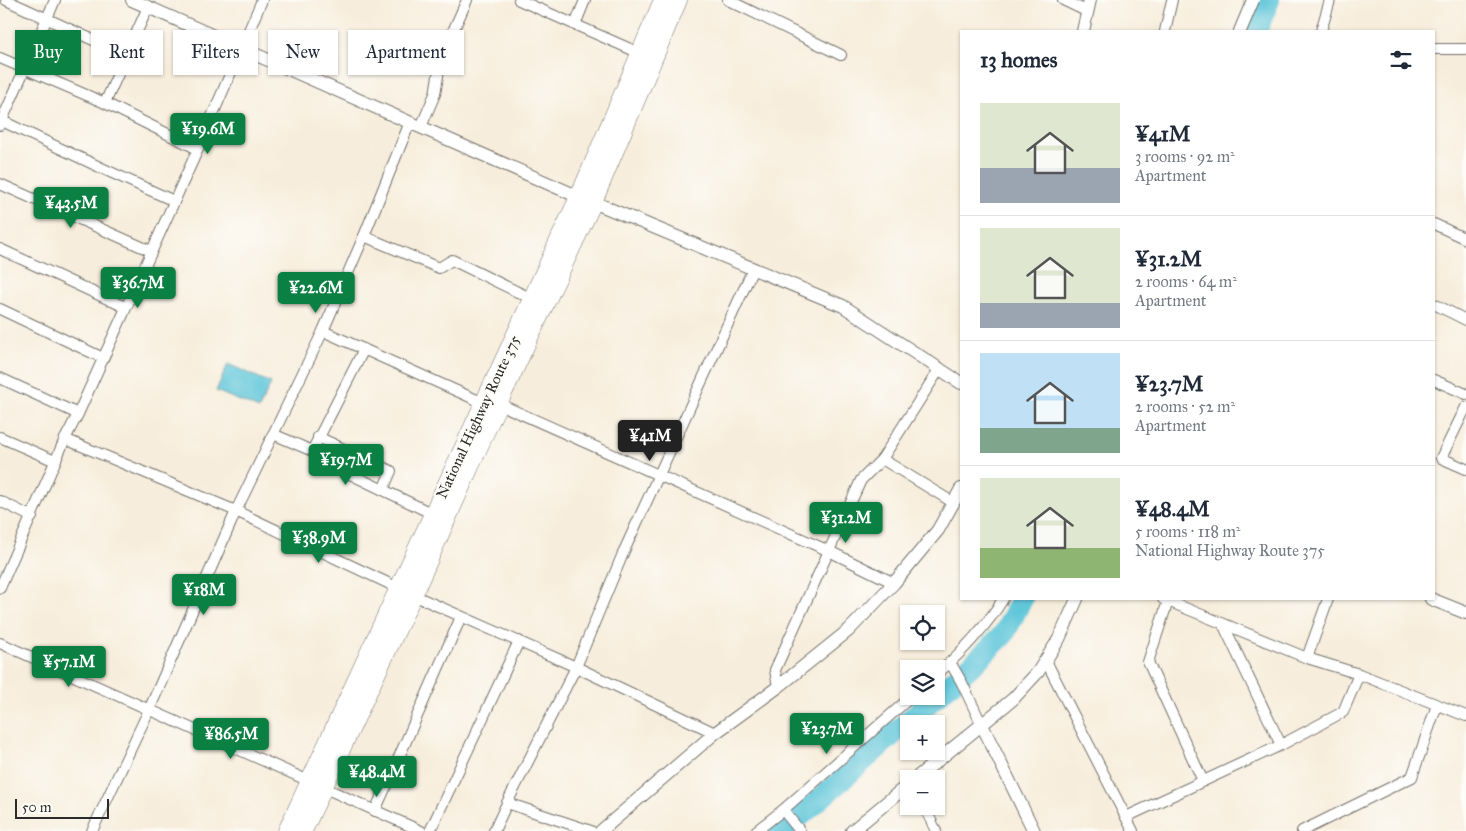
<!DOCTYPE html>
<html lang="en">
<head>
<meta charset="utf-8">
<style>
	:root { --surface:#fff; --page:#f2f2f3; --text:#1f2937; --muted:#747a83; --line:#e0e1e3; --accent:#0b8043 }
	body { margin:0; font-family:"IM FELL Great Primer",serif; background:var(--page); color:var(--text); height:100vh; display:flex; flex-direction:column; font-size:19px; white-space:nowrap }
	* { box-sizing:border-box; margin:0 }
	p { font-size:16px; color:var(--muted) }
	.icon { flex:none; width:28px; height:28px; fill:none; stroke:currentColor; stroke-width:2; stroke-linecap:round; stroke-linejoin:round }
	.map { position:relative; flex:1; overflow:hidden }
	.panel { position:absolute; left:960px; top:30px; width:475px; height:570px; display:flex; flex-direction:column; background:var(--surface); border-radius:0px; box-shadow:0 1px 4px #0004 }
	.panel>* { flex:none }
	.guide { position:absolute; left:15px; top:30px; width:475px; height:45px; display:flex; gap:10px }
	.controls { position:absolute; left:900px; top:605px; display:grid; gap:10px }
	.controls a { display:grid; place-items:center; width:45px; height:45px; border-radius:0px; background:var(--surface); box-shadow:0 1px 4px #0004; font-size:25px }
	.scale { position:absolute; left:15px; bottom:12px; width:94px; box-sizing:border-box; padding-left:5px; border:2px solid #2b2b2b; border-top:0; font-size:14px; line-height:18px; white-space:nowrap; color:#2b2b2b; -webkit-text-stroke:4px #fdfcf7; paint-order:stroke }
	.price { position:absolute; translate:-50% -42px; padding:0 11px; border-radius:5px; background:var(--accent); color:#fff; font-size:16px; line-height:32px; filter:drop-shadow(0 1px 2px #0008) }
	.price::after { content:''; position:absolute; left:50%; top:30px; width:15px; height:11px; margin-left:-8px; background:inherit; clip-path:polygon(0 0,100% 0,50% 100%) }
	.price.active { background:#222; color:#fff }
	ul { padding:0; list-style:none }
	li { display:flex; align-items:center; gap:15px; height:125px; padding:0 20px }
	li+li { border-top:1px solid var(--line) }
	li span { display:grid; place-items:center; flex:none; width:140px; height:100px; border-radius:0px; color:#555 }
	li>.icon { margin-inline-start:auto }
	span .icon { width:60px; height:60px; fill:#fffc; stroke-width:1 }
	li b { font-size:21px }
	h2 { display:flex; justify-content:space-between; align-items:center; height:60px; padding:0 20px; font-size:21px }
	.chip { padding:0 18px; border-radius:0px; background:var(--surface); box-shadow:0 1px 4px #0004; font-size:18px; line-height:45px }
	.chip.active { background:var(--accent); color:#fff }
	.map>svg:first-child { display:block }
	.water { fill:#5cc5d9; stroke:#447882 }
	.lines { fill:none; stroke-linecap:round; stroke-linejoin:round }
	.river { stroke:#5cc5d9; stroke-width:22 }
	.minor-casing { stroke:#726f69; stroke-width:12 }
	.tertiary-casing { stroke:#726f69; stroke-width:14 }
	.trunk-casing { stroke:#726f69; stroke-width:19 }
	.minor { stroke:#fff; stroke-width:10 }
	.tertiary { stroke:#fff; stroke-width:12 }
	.trunk { stroke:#fff; stroke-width:18 }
	.labels { text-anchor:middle; stroke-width:4.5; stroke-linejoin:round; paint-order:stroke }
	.street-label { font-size:15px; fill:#2b2b2b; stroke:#fdfcf7 }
</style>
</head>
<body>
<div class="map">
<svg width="1466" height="831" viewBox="0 0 1466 831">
	<rect width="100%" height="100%" fill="#fdfcf7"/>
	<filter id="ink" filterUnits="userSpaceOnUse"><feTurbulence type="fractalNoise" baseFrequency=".02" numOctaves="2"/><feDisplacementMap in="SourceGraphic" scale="10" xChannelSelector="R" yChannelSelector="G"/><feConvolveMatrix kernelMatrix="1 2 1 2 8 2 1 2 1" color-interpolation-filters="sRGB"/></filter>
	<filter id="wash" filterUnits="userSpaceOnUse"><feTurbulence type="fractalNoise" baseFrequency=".0096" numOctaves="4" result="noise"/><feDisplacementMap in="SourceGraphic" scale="20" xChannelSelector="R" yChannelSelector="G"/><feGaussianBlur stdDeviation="1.12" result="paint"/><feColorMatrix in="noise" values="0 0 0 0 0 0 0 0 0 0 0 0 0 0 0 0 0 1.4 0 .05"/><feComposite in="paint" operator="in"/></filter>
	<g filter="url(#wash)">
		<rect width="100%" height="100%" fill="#f7eddc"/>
		<path class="water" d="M228 364 271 383 259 409 216 391Z"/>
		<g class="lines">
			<g class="river">
				<path d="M1256 31 1269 0"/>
				<path d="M780 831 805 812 973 664 1004 634 1022 599"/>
			</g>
		</g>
	</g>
	<g filter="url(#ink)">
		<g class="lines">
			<defs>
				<g id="minor">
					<path d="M6 0 126 55"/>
					<path d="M519 0 644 55"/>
					<path d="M728 0 841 55"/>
					<path d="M1063 0 1088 12"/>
					<path d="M575 25 585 0"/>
					<path d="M1165 31 1172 0"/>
					<path d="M1321 31 1330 0"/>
					<path d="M1434 49H1466"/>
					<path d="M0 58 105 103 198 149"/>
					<path d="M105 103 148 7"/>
					<path d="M0 120 108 171 174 201"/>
					<path d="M0 125 55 0"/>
					<path d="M421 127 435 94 441 58 467 0"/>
					<path d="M0 184 151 251"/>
					<path d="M1434 224 1466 239"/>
					<path d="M364 236 439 268 452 260 532 299"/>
					<path d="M0 249 125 307"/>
					<path d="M1434 304 1466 320"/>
					<path d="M0 309 103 358"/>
					<path d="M323 331 488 405"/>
					<path d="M0 378 78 414"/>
					<path d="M1434 380 1466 394"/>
					<path d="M499 404 829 551 894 583"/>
					<path d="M1466 407 1441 458 1466 469"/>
					<path d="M273 434 347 466 348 473 433 514"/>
					<path d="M0 437 55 461"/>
					<path d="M318 437 391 471 383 490"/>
					<path d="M65 439 236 511 413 595 576 667 715 733"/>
					<path d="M312 451 364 349"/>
					<path d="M882 459 940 368"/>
					<path d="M0 501 32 517"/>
					<path d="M0 588 65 439 78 414 198 149 262 0"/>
					<path d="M1163 599 1307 658 1359 674 1466 716"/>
					<path d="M1168 601 1148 662 1203 781"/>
					<path d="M1223 624 1281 745"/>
					<path d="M0 643 421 831"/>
					<path d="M1307 658 1328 599"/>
					<path d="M1046 661 1133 831"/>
					<path d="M950 662 962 683 981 723"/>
					<path d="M936 675C961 653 986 627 1003 599"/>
					<path d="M778 687 775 670 861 480 882 459 954 503"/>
					<path d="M507 803 591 831"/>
					<path d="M924 806 936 831"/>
					<path d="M783 810 800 831"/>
					<path d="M375 811 461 617"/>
					<path d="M1126 817 1281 745 1343 712 1359 674"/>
					<path d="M92 831 149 710 236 511 323 331 364 236 410 122"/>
					<path d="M430 831 519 641"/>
					<path d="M494 831 507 803 576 667 624 551 753 269"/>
					<path d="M756 831 783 810 912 696"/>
					<path d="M1302 831 1412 777 1437 705"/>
				</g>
				<g id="tertiary">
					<path d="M132 0 579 197 593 202 843 306 961 383"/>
					<path d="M1083 31 1090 0"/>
					<path d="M1240 31 1253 0"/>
					<path d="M1431 599 1466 613"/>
					<path d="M981 723 1034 831"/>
					<path d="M915 779 1013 699 1038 672 1059 639 1077 599"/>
					<path d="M601 831 715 733 778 687 849 630 894 583 938 530 961 489"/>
					<path d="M852 831 909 784"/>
				</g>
				<g id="trunk">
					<path d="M287 831 579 197 663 0"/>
					<path d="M303 831 413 595 496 408 593 202 678 0"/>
				</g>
			</defs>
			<use href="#minor" class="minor-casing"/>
			<use href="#tertiary" class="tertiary-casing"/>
			<use href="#trunk" class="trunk-casing"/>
			<use href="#minor" class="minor"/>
			<use href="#tertiary" class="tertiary"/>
			<use href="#trunk" class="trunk"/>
		</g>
	</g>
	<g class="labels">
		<g class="street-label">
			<text transform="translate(478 417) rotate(-65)" y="5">National Highway Route 375</text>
		</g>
	</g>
</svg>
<div class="controls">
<a><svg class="icon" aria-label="locate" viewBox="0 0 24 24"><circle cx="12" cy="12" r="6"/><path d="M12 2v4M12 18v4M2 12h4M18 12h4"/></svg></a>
<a><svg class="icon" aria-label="layers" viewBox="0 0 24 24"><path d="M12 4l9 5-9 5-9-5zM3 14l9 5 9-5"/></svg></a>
<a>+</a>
<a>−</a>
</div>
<div class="scale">50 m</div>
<b class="price" style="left:208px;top:155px">¥19.6M</b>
<b class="price" style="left:71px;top:229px">¥43.5M</b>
<b class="price" style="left:138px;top:309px">¥36.7M</b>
<b class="price" style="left:316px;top:314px">¥22.6M</b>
<b class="price active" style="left:650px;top:462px">¥41M</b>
<b class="price" style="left:346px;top:486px">¥19.7M</b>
<b class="price" style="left:846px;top:544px">¥31.2M</b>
<b class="price" style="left:319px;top:564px">¥38.9M</b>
<b class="price" style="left:204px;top:616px">¥18M</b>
<b class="price" style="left:69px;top:688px">¥57.1M</b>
<b class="price" style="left:827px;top:755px">¥23.7M</b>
<b class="price" style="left:231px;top:760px">¥86.5M</b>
<b class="price" style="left:377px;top:798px">¥48.4M</b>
<div class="guide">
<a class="chip active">Buy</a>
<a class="chip">Rent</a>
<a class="chip">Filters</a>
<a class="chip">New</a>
<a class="chip">Apartment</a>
</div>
<section class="panel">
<h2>13 homes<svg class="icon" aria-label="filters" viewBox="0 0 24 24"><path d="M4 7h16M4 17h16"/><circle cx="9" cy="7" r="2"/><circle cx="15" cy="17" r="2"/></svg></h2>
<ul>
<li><span style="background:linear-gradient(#dfe7d0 65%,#9aa5b1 0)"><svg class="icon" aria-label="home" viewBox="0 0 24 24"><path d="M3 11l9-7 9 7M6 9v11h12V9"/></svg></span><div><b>¥41M</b><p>3 rooms · 92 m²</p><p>Apartment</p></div></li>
<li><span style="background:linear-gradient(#dfe7d0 75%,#9aa5b1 0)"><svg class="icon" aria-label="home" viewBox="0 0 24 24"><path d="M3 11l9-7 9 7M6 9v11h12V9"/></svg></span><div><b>¥31.2M</b><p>2 rooms · 64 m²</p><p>Apartment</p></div></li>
<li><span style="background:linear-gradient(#bfe0f5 75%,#7fa58c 0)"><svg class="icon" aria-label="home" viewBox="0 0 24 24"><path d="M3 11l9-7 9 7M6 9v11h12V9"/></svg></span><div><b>¥23.7M</b><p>2 rooms · 52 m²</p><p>Apartment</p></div></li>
<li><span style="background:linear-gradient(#dfe7d0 70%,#8fb573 0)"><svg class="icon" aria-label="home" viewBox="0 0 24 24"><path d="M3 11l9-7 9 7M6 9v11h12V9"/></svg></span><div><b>¥48.4M</b><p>5 rooms · 118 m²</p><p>National Highway Route 375</p></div></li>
</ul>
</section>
</div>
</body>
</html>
